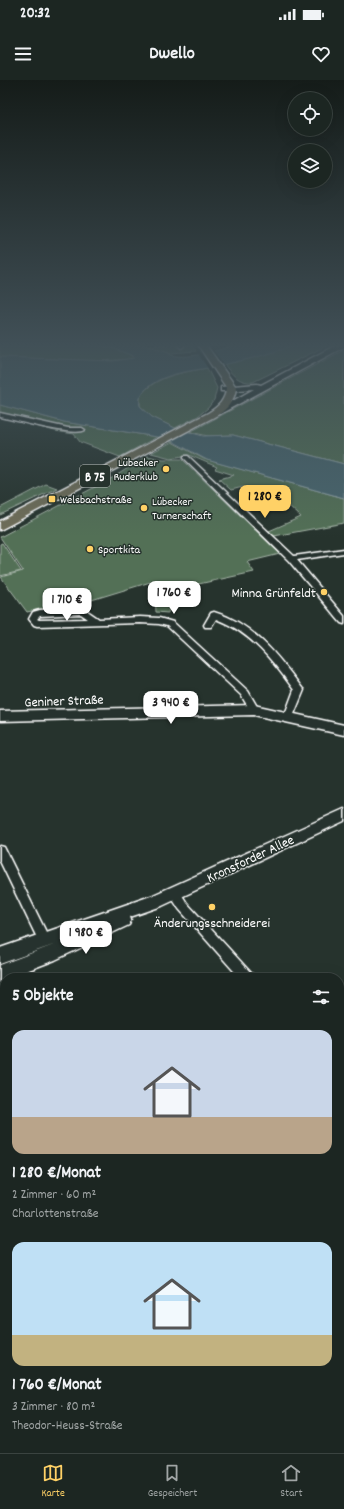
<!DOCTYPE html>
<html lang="de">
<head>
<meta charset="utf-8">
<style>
	:root { --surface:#1c2622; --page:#29322f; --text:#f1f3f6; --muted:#a0a5a5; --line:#3a4340; --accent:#ffd166 }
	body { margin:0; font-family:Dekko,sans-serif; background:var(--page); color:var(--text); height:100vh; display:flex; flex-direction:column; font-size:15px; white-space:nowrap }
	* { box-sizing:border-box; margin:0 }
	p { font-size:13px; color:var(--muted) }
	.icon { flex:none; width:22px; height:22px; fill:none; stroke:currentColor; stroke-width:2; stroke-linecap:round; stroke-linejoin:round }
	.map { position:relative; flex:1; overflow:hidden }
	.panel { position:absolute; left:0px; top:893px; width:344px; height:480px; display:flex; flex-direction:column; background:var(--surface); border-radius:16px 16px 0 0; box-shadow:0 4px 16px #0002,0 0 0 1px var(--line) }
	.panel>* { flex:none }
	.buttons { position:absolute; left:288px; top:12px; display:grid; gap:8px }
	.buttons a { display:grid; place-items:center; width:44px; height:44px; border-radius:50%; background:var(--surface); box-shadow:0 4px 16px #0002,0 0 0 1px var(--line); font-size:20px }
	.price { position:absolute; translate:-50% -34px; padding:0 9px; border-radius:8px; background:#fff; color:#222; font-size:13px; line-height:26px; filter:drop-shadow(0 1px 2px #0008) }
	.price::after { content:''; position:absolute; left:50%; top:24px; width:12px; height:9px; margin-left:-6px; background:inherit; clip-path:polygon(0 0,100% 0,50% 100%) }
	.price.active { background:var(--accent); color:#111 }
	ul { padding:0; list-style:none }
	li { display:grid; align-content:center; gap:8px; height:212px; padding:0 12px }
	li span { display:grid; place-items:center; height:124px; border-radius:12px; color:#555 }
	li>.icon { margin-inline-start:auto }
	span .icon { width:72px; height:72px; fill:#fffc; stroke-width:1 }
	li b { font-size:17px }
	h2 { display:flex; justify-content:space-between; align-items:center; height:48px; padding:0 12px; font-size:17px }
	.status { display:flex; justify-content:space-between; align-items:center; height:28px; padding:0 20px; background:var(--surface); direction:ltr }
	.status svg { height:11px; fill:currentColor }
	header { display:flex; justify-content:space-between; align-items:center; height:52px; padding:0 12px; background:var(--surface); font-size:18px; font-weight:800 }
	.tabs { display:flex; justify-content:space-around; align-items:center; height:56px; border-top:1px solid var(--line); background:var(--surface); font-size:11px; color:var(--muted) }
	.tabs a { display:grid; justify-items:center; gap:2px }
	.tabs .active { color:var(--accent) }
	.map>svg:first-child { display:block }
	.green { fill:#526f56; stroke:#a8b7aa }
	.water { fill:#48666e; stroke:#91a3a8 }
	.pier { fill:#26332d }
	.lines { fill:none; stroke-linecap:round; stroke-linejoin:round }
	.street-casing { stroke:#fff; stroke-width:3 }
	.secondary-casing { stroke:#fff; stroke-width:3 }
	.primary-casing { stroke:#fff; stroke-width:3 }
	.street { fill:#26332d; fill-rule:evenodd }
	.secondary { fill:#26332d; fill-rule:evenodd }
	.primary { fill:#706e59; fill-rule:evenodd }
	.poi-dot { fill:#ffd166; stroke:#26332d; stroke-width:1.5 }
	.labels { text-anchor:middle; stroke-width:3; stroke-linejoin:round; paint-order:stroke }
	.far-poi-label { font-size:12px; fill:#fff; stroke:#26332d; text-anchor:start }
	.shield { fill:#26332d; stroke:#bec2c0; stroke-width:1 }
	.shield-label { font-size:13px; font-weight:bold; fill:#fff }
	.poi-label { font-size:14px; fill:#fff; stroke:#26332d; text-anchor:end }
	.street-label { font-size:14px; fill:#fff; stroke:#26332d }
</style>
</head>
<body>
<div class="status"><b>20:32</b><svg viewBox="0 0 49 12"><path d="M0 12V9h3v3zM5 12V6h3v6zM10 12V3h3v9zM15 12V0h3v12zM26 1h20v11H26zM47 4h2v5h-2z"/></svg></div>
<header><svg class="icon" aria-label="menu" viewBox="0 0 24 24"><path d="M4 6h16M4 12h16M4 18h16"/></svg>Dwello<svg class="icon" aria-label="heart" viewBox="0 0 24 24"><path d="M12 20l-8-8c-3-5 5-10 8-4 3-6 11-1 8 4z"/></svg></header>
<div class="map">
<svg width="344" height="1373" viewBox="0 0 344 1373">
	<rect width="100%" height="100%" fill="#26332d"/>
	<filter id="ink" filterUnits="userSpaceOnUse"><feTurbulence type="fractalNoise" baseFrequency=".025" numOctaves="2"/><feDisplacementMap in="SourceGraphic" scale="8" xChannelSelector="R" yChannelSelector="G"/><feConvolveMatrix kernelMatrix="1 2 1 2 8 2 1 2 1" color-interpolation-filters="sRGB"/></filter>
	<g filter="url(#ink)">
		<g class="green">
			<path d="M0 265H96L112 268 133 276 134 279 100 281 0 277Z"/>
			<path d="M150 265H192L196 271 171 273 149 266Z"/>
			<path d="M294 265H328L253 302C239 303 232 295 224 284Z"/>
			<path d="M344 270V384L233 355 208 356 190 352Z"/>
			<path d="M207 288 217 308 214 320 208 328 198 336 175 348 152 337 140 326V316C156 295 183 293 207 288Z"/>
			<path d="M0 325 64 342 157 357 120 377 80 362 74 354 55 351 0 337Z"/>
			<path d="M172 362 204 379 344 418V443L274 456 269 451 301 437 287 424 279 426 263 412 252 415 243 407 231 410 219 399 234 395 215 389 217 387 189 375 171 378 151 373Z"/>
			<path d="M147 376 163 379H182L280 474 247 482 254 492 166 511 157 500 85 522 68 523 27 532 1 497 23 491 0 457 114 397Z"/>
			<path d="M46 404 57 408 0 435V428Z"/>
			<path d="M2 463 21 491 0 496V464Z"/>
			<path d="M171 512 168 533 156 532 155 514Z"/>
		</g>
		<path class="water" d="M96 265H145L169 272 171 275C193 280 217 269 238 265 255 262 276 265 294 265 267 276 236 282 208 288 190 291 168 293 152 304 145 309 137 317 140 326L152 337 175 348 203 356 233 355 344 384V418L207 380 174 362 157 357 64 342 0 325V277L113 281 134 278 133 276 113 268Z"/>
		<path class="pier" d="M213 270 225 286 209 290 197 272Z"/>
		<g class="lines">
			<defs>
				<g id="street">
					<path d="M178 265H184V266L181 268Z"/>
					<path d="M0 333 68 348H82L85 350C75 357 15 340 0 337Z"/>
					<path d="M184 376H188L294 476 344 469V473L297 480 344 536V544L341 543 289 481 184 378Z"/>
					<path d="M83 528 99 539 140 537 159 538 173 542 248 611 259 630 257 632H251L241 615 167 546 159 544 140 543 37 546 34 545 29 539 33 532 40 530ZM81 534 88 539 39 540 37 539 40 536Z"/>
					<path d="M214 532C253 543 279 577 302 608L304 610 292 639H286L284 637 294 610C273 581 251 552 216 539L211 547H205L204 545 211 533Z"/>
					<path d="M0 766 4 767 48 856 50 860 48 864 44 865 40 864 0 781Z"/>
					<path d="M174 807 178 809 187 823 252 894 254 898H240L179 829 168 812 170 809Z"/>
					<path d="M344 977V991L339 993 344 996V1013L339 1011V980Z"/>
					<path d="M5 1209V1226L0 1228V1211Z"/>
				</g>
				<g id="secondary">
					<path d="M336 265H344V267L220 334H214L213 332 254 309 224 311H221V307L257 304 261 305Z"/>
					<path d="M254 625 344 645V655L254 635 0 641V631Z"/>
					<path d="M344 729V741L162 826 130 837 131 840 129 845 55 880 0 901V885L56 864 0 884V868L151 816Z"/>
				</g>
				<g id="primary">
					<path d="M198 265H206L236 307C235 321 226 331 214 337L0 450V441L208 333C218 327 226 320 226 307Z"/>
					<path d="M0 915 5 916V938L0 936Z"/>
					<path d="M0 938 5 940V963L0 961Z"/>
					<path d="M339 1354 344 1356V1373H299L297 1368H339Z"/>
				</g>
			</defs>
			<use href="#street" class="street-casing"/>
			<use href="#secondary" class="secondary-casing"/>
			<use href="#primary" class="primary-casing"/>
			<use href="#street" class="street"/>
			<use href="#secondary" class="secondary"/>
			<use href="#primary" class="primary"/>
		</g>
	</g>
	<linearGradient id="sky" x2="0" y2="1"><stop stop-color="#151c19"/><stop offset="0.58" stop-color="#415057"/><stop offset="1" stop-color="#415057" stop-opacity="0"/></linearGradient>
	<rect width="344" height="457" fill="url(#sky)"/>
	<g class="poi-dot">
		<circle cx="166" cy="389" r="4"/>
		<rect x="48" y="415" width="8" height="8" rx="2"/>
		<circle cx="144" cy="428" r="4"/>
		<circle cx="90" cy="469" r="4"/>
		<circle cx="324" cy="512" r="4"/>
		<circle cx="212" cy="827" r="4"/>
	</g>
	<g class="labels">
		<g class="far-poi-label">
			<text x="158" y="386" text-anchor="end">Lübecker<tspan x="158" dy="14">Ruderklub</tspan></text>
			<text x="60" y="423">Welsbachstraße</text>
			<text x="152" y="425">Lübecker<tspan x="152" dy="14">Turnerschaft</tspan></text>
			<text x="98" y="473">Sportkita</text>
		</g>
		<rect class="shield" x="80" y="385" width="30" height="22" rx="3"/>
		<g class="shield-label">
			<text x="95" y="401">B 75</text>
		</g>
		<g class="poi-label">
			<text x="316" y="517">Minna Grünfeldt</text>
			<text x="212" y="847" text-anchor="middle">Änderungsschneiderei</text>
		</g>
		<g class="street-label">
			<text transform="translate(64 620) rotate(-2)" y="5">Geniner Straße</text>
			<text transform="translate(250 778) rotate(-25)" y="5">Kronsforder Allee</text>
		</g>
	</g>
</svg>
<div class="buttons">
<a><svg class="icon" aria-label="locate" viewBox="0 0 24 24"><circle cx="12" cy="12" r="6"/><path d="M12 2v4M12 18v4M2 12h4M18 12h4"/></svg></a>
<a><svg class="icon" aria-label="layers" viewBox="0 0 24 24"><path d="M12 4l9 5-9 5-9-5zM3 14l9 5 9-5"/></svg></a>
</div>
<b class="price active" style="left:265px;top:439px">1 280 €</b>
<b class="price" style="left:174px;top:535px">1 760 €</b>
<b class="price" style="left:67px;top:542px">1 710 €</b>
<b class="price" style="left:171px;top:645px">3 940 €</b>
<b class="price" style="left:86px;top:875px">1 980 €</b>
<section class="panel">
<h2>5 Objekte<svg class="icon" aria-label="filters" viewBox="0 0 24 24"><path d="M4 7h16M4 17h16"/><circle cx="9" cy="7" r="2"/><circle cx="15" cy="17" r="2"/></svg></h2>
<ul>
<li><span style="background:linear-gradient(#c9d6e8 70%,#b9a48a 0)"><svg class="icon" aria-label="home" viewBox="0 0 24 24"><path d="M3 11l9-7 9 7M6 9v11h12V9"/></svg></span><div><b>1 280 €/Monat</b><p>2 Zimmer · 60 m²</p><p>Charlottenstraße</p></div></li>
<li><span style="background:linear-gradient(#bfe0f5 75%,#c2b280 0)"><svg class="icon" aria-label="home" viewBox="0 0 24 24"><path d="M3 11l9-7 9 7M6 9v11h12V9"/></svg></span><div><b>1 760 €/Monat</b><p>3 Zimmer · 80 m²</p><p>Theodor-Heuss-Straße</p></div></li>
</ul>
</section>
</div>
<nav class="tabs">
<a class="active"><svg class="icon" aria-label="map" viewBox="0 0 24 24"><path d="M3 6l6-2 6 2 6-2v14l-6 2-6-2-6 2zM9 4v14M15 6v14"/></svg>Karte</a>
<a><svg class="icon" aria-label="saved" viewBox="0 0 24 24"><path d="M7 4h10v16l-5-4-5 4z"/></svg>Gespeichert</a>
<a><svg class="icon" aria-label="home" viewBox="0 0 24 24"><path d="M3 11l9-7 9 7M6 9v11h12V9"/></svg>Start</a>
</nav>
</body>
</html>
